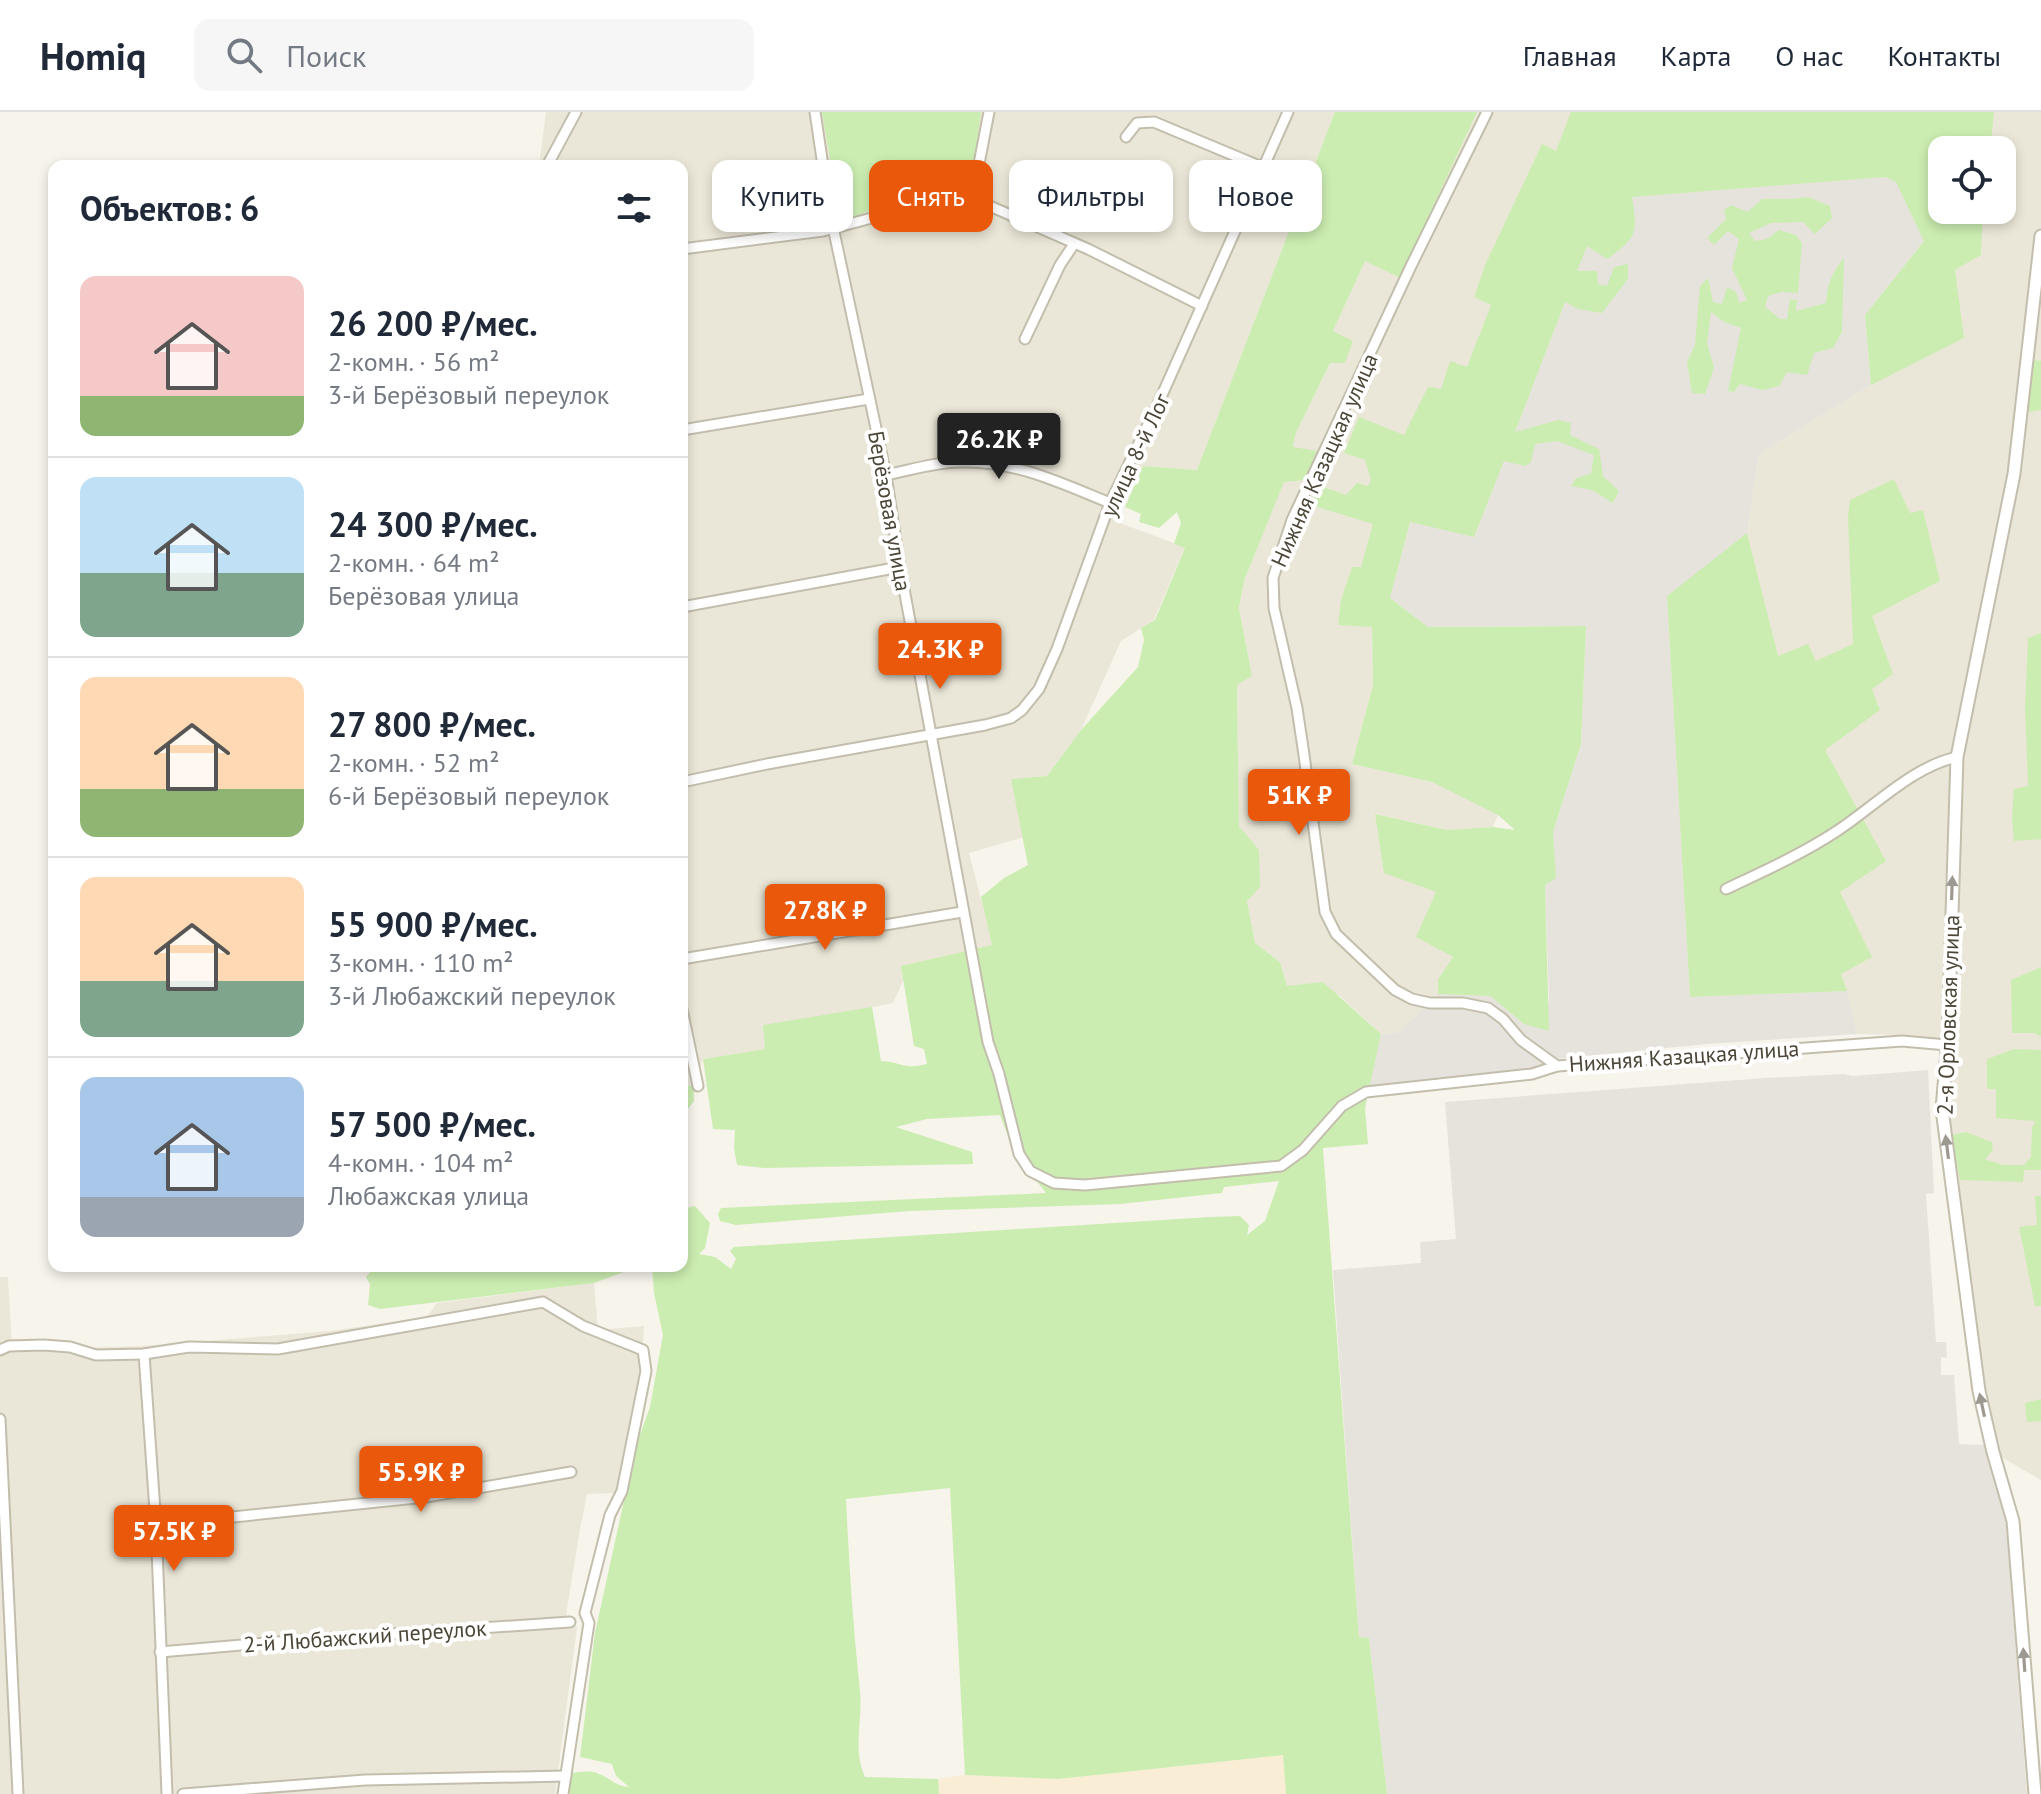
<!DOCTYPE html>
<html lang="ru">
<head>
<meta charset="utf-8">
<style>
	:root { --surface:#fff; --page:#f6f6f7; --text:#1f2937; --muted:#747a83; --line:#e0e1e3; --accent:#ea580c }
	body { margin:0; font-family:"PT Sans",sans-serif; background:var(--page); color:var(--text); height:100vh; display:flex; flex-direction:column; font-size:30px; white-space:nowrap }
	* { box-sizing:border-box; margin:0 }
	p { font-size:26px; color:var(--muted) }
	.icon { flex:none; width:44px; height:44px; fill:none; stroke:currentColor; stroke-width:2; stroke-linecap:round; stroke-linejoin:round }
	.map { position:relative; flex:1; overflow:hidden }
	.panel { position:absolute; left:48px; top:48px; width:640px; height:1112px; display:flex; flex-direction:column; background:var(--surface); border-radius:16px; box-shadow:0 4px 12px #0003 }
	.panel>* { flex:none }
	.banner { position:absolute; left:712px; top:48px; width:760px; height:72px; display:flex; gap:16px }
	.controls { position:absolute; left:1928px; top:24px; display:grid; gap:16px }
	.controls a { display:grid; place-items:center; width:88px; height:88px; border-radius:16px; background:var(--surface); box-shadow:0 4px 12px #0003; font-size:40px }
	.price { position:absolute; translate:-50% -68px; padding:0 18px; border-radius:8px; background:var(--accent); color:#fff; font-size:26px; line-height:52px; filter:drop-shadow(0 2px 4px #0008) }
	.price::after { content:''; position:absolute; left:50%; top:48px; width:24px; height:18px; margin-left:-12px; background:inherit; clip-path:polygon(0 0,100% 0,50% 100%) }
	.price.on { background:#222; color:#fff }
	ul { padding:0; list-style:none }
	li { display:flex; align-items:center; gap:24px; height:200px; padding:0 32px }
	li+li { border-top:2px solid var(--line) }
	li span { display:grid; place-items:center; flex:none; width:224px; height:160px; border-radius:16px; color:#555 }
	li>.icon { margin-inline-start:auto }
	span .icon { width:96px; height:96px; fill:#fffc; stroke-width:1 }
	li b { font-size:34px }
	h2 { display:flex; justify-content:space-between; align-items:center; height:96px; padding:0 32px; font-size:34px }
	.tag { padding:0 28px; border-radius:16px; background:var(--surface); box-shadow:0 4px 12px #0003; font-size:28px; line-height:72px }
	.tag.on { background:var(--accent); color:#fff }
	header { display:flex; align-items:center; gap:48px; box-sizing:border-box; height:112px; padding:0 40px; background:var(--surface); border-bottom:2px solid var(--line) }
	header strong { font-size:38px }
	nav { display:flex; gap:44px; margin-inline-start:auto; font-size:28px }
	.search { width:560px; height:72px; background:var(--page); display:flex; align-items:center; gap:20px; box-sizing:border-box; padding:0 28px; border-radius:16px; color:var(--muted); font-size:30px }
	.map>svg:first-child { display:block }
	.residential { fill:#ebe7d8; fill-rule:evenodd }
	.commercial { fill:#f9eed5 }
	.industrial { fill:#e6e3dc }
	.green { fill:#cbedb1 }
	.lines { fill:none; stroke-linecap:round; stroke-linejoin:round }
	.minor-casing { stroke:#c3beac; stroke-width:13 }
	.tertiary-casing { stroke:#c3beac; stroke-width:15 }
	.minor { stroke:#fff; stroke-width:9 }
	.tertiary { stroke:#fff; stroke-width:11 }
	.oneway { fill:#9d9991 }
	.labels { text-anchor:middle; stroke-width:8; stroke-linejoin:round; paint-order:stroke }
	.street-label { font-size:22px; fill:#4c4637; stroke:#fff }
</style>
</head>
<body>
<header>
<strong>Homiq</strong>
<div class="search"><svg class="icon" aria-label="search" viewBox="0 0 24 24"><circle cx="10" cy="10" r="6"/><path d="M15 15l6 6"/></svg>Поиск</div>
<nav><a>Главная</a><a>Карта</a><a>О нас</a><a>Контакты</a></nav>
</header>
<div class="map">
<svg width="2041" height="1682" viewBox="0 0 2041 1682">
	<rect width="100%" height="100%" fill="#f6f4eb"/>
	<g class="residential">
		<path d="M546 0H1335L1197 358 1143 354 1117 410 1185 435 1154 508 1121 529 1081 618 1047 664 1011 667 1024 725 969 741 993 833 902 854 903 869 893 891 853 899 766 937 703 947 694 974 682 972V54H539Z"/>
		<path d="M1477 0H2041V1368L1993 1340 1942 997 1948 928 1903 923 1857 922 1846 879 1690 885 1667 484 1747 421 1759 342 1871 273 1924 129 1474 425 1390 486 1372 515 1373 573 1352 652 1432 670 1498 703 1493 715 1447 718 1376 702 1436 780 1453 845 1438 867V882L1397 921 1381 922 1340 884 1287 874 1280 850 1255 831 1247 789 1239 714 1237 573 1252 564 1239 496 1244 469 1276 389 1250 384 1295 323 1330 251 1319 250 1365 148 1400 166ZM1942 38H2002V98H1942Z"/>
		<path d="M0 1165H8L12 1238 142 1234 330 1219 427 1205 437 1191 594 1171 598 1218 644 1214 642 1249 619 1381 587 1382 580 1417 566 1503 577 1516 555 1682H0Z"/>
	</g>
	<path class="commercial" d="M1284 1643 1286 1682H939L938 1667 965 1663 1058 1667Z"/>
	<g class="industrial">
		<path d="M1885 65 1897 70 1924 129 1865 203 1871 273 1759 342 1747 421 1667 485 1690 885 1847 879 1857 922 1707 932 1555 947 1534 957 1368 975 1381 922 1397 921 1438 882 1490 884 1524 912 1549 889 1545 773 1555 766 1553 720 1581 632 1586 514 1428 515 1390 486 1411 410 1475 425 1605 87Z"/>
		<path d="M1928 958 1934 1081 1926 1082 1936 1230H1946L1947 1246 1941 1245V1263H1954L1959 1332 1985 1333 2006 1409 2027 1682H1387L1369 1526 1359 1525 1333 1158 1421 1151 1420 1130 1456 1127 1445 990 1766 966 1844 962 1853 964Z"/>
	</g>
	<g class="green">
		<path d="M822 0H981L971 72 961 85 893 89 841 110Z"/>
		<path d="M1335 0H1477L1400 166 1365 149 1333 219 1353 229 1345 251H1330L1295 323 1293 335 1317 339 1305 368 1284 370 1244 469 1239 496 1252 564 1237 573 1239 714 1259 738 1260 775 1247 789 1255 831 1280 850 1287 874 1323 870 1381 922 1365 996 1368 1032 1323 1036 1359 1525 1369 1526 1387 1682H1286L1283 1643 1058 1667 965 1663 950 1376 846 1387C849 1452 853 1515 860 1579 863 1609 852 1636 865 1665L938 1667 939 1682H569L572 1661C581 1660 591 1658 599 1662 610 1666 617 1675 629 1675L616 1664 612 1652 580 1645 595 1521 636 1334 650 1295 663 1223 654 1181 652 1154H682V1097L695 1094 710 1111 705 1136 699 1142 715 1145 731 1157 736 1147 730 1139 734 1135 1210 1105 1240 1104 1249 1113 1247 1123 1265 1109 1279 1069 1224 1075 1222 1081 1120 1092 909 1099 736 1113 720 1109 718 1102 721 1096 1046 1081 1014 1040 1000 1003 927 1007 896 1015 972 1040 973 1052 764 1056 737 1053 734 1036 735 1018 713 1017 703 947 765 937 763 913 872 895 881 949C903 950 902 958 927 952L924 937 914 934 901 854 992 833 981 785 1004 766 1028 753 1011 667 1047 664 1081 618 1138 555 1144 528 1141 516 1155 508 1185 436 1174 432 1181 411 1177 400 1159 416 1139 410 1141 402 1125 395 1143 354 1197 358Z"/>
		<path d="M1571 0H1994L1990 38H1942V98H1983L1981 143 1955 158 1964 226 1871 273 1865 203 1924 129 1896 70 1885 65 1632 85C1638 121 1637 126 1607 147L1587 134 1577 159H1597L1598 172 1607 174 1614 155 1628 152V167L1602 201 1578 197 1565 190 1515 320 1558 308 1571 311 1570 323 1599 337 1603 364 1619 379 1613 391 1592 378 1571 374 1576 366 1591 362 1594 343 1557 329 1535 332 1531 350 1525 354 1504 349 1474 425 1410 410 1390 486 1428 515 1586 514 1581 632 1553 720 1556 766 1545 773 1549 919 1524 912 1490 884 1438 882V867L1453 845 1416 825 1436 780 1384 761 1375 702 1447 718 1493 715 1515 718 1498 703 1432 670 1352 652 1373 573 1372 515 1338 513 1341 488 1352 455H1361L1373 412 1311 393 1318 373 1346 383 1357 371 1368 374 1371 368 1365 348 1344 341 1359 305 1404 323 1428 275 1441 277 1450 249 1467 255 1491 193 1474 185 1486 151 1542 32 1556 39Z"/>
		<path d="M1808 85 1830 94 1832 106 1815 122 1803 110 1771 111 1749 121 1755 129 1767 127 1779 118 1796 123 1802 131 1798 181 1781 180 1768 184 1765 195 1780 207H1787L1790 187 1797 188 1796 199 1826 191C1827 173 1832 160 1844 146L1842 220 1833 236 1814 241 1807 263 1787 260 1779 274 1762 278 1740 272 1734 280 1728 279 1741 216 1724 210 1711 200 1707 231 1714 256 1705 282 1692 281 1687 250 1695 233 1700 174 1708 166 1713 190 1722 192 1727 175 1736 180 1739 191 1747 188 1732 156 1739 127 1728 119 1714 133 1707 126 1726 107 1724 98 1731 93 1748 100 1762 87H1791Z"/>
		<path d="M2033 248 2041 249V298L2028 300Z"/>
		<path d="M1894 367 1910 401 1923 398 1940 469 1872 504 1893 562 1872 577 1880 598 1825 638 1886 749 1840 780 1872 845 1841 862 1847 879 1690 885 1667 484 1747 421 1778 544 1808 532 1816 549 1853 532 1848 405 1850 388Z"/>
		<path d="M2041 521V727L2014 729 2012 705 2014 677 2028 674 2025 596 2028 526Z"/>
		<path d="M2041 855V925L2035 921H2012L2011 868Z"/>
		<path d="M2014 937 2041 938V1058H2024L2023 1070 1960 1068 1952 1023 1966 1020 1992 1030 1993 1038 1985 1047 2003 1053H2024L2031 1045 2032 1016 2035 1009 1996 1006V977H1987V947Z"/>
		<path d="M682 973 694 974V989L683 1003Z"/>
		<path d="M2035 1084H2041V1194H2035L2019 1115 2037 1113Z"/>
		<path d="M375 1154H640L594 1171 380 1197 368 1193 370 1172 366 1165Z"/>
		<path d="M2041 1287V1309L2027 1310 2025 1291Z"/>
	</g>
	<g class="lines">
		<defs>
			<g id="minor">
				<path d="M815 0 830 101 886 363 900 455 988 930 999 962 1019 1042 1030 1059 1054 1071 1085 1073 1281 1054 1303 1038 1342 994 1366 980 1532 962 1557 954"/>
				<path d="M1487 0 1411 154 1292 408 1273 466 1274 496 1297 596 1304 643 1325 800 1336 822 1395 878 1412 887 1430 891H1463L1488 896 1503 907 1521 928 1557 954 1902 929 1947 933"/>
				<path d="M1126 25 1137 11 1154 10 1264 56"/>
				<path d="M547 54 576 0"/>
				<path d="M972 88 989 0"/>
				<path d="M682 137 823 119 898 99 976 88 1088 137 1202 194"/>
				<path d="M1025 227 1060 153 1074 132"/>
				<path d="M682 318 869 287"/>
				<path d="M886 363C910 358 936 350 960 350 1014 348 1061 371 1110 391"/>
				<path d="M682 495 900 455"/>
				<path d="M682 670 767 652 985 613 1011 606 1022 598 1039 577 1057 537 1110 391 1158 292 1288 0"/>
				<path d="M1726 777C1764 759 1802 742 1837 719 1875 694 1912 655 1957 645"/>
				<path d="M682 847 962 800"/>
				<path d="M682 897 698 974"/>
				<path d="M0 1238 9 1234 44 1233 70 1235 96 1243 144 1242 189 1235 278 1237 543 1190 583 1214 643 1238 646 1259 622 1379 610 1403 585 1501 589 1511 563 1682"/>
				<path d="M144 1242 156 1413 167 1682"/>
				<path d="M0 1307 18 1682"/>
				<path d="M156 1413 426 1385 571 1360"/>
				<path d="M160 1540 301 1528 570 1510"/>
				<path d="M183 1682 365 1668 566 1664"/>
			</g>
			<path id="tertiary" d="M2035 1682 2013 1409 1993 1340 1979 1279 1942 997 1948 928 1957 645 2014 362 2041 124"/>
		</defs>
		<use href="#minor" class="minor-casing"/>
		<use href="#tertiary" class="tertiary-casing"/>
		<use href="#minor" class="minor"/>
		<use href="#tertiary" class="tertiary"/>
	</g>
	<defs><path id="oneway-solid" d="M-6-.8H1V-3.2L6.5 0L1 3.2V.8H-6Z" transform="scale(2)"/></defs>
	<g class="oneway">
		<use href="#oneway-solid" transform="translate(1952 776) rotate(-88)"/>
		<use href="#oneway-solid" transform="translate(1947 1035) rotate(-97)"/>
		<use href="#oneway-solid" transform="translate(1982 1293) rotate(-102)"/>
		<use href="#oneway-solid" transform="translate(2024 1548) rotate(-94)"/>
	</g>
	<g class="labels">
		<g class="street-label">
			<text transform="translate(1135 343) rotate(-65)" y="8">улица 8-й Лог</text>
			<text transform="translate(1324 348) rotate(-66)" y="8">Нижняя Казацкая улица</text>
			<text transform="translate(890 399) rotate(80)" y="8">Берёзовая улица</text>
			<text transform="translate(1948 903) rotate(-88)" y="8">2-я Орловская улица</text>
			<text transform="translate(1684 944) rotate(-4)" y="8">Нижняя Казацкая улица</text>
			<text transform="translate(365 1524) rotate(-4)" y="8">2-й Любажский переулок</text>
		</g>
	</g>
</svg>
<div class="controls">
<a><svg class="icon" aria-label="locate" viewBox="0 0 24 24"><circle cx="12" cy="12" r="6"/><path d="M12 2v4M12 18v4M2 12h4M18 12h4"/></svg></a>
</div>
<b class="price on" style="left:999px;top:369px">26.2K ₽</b>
<b class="price" style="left:940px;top:579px">24.3K ₽</b>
<b class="price" style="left:1299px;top:725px">51K ₽</b>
<b class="price" style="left:825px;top:840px">27.8K ₽</b>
<b class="price" style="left:421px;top:1402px">55.9K ₽</b>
<b class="price" style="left:174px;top:1461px">57.5K ₽</b>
<div class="banner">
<a class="tag">Купить</a>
<a class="tag on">Снять</a>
<a class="tag">Фильтры</a>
<a class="tag">Новое</a>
</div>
<section class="panel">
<h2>Объектов: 6<svg class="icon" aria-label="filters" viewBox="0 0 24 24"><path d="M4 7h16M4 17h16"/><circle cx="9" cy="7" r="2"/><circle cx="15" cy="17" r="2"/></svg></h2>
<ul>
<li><span style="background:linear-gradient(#f6c9c9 75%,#8fb573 0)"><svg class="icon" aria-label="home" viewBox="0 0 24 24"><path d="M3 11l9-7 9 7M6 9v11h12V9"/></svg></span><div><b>26 200 ₽/мес.</b><p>2-комн. · 56 m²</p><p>3-й Берёзовый переулок</p></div></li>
<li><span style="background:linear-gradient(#bfe0f5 60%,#7fa58c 0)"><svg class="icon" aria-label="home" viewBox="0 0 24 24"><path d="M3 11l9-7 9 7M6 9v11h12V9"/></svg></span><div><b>24 300 ₽/мес.</b><p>2-комн. · 64 m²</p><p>Берёзовая улица</p></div></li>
<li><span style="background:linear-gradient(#ffd9b3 70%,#8fb573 0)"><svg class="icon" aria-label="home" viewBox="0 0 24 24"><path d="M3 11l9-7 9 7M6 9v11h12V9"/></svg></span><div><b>27 800 ₽/мес.</b><p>2-комн. · 52 m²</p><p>6-й Берёзовый переулок</p></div></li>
<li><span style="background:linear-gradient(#ffd9b3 65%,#7fa58c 0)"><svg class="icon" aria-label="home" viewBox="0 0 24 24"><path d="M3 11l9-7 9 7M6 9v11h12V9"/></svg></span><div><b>55 900 ₽/мес.</b><p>3-комн. · 110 m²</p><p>3-й Любажский переулок</p></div></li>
<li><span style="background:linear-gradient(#a9c7e8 75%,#9aa5b1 0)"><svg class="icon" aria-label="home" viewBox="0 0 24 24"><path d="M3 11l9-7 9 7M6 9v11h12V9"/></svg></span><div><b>57 500 ₽/мес.</b><p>4-комн. · 104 m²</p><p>Любажская улица</p></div></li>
</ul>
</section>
</div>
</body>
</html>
